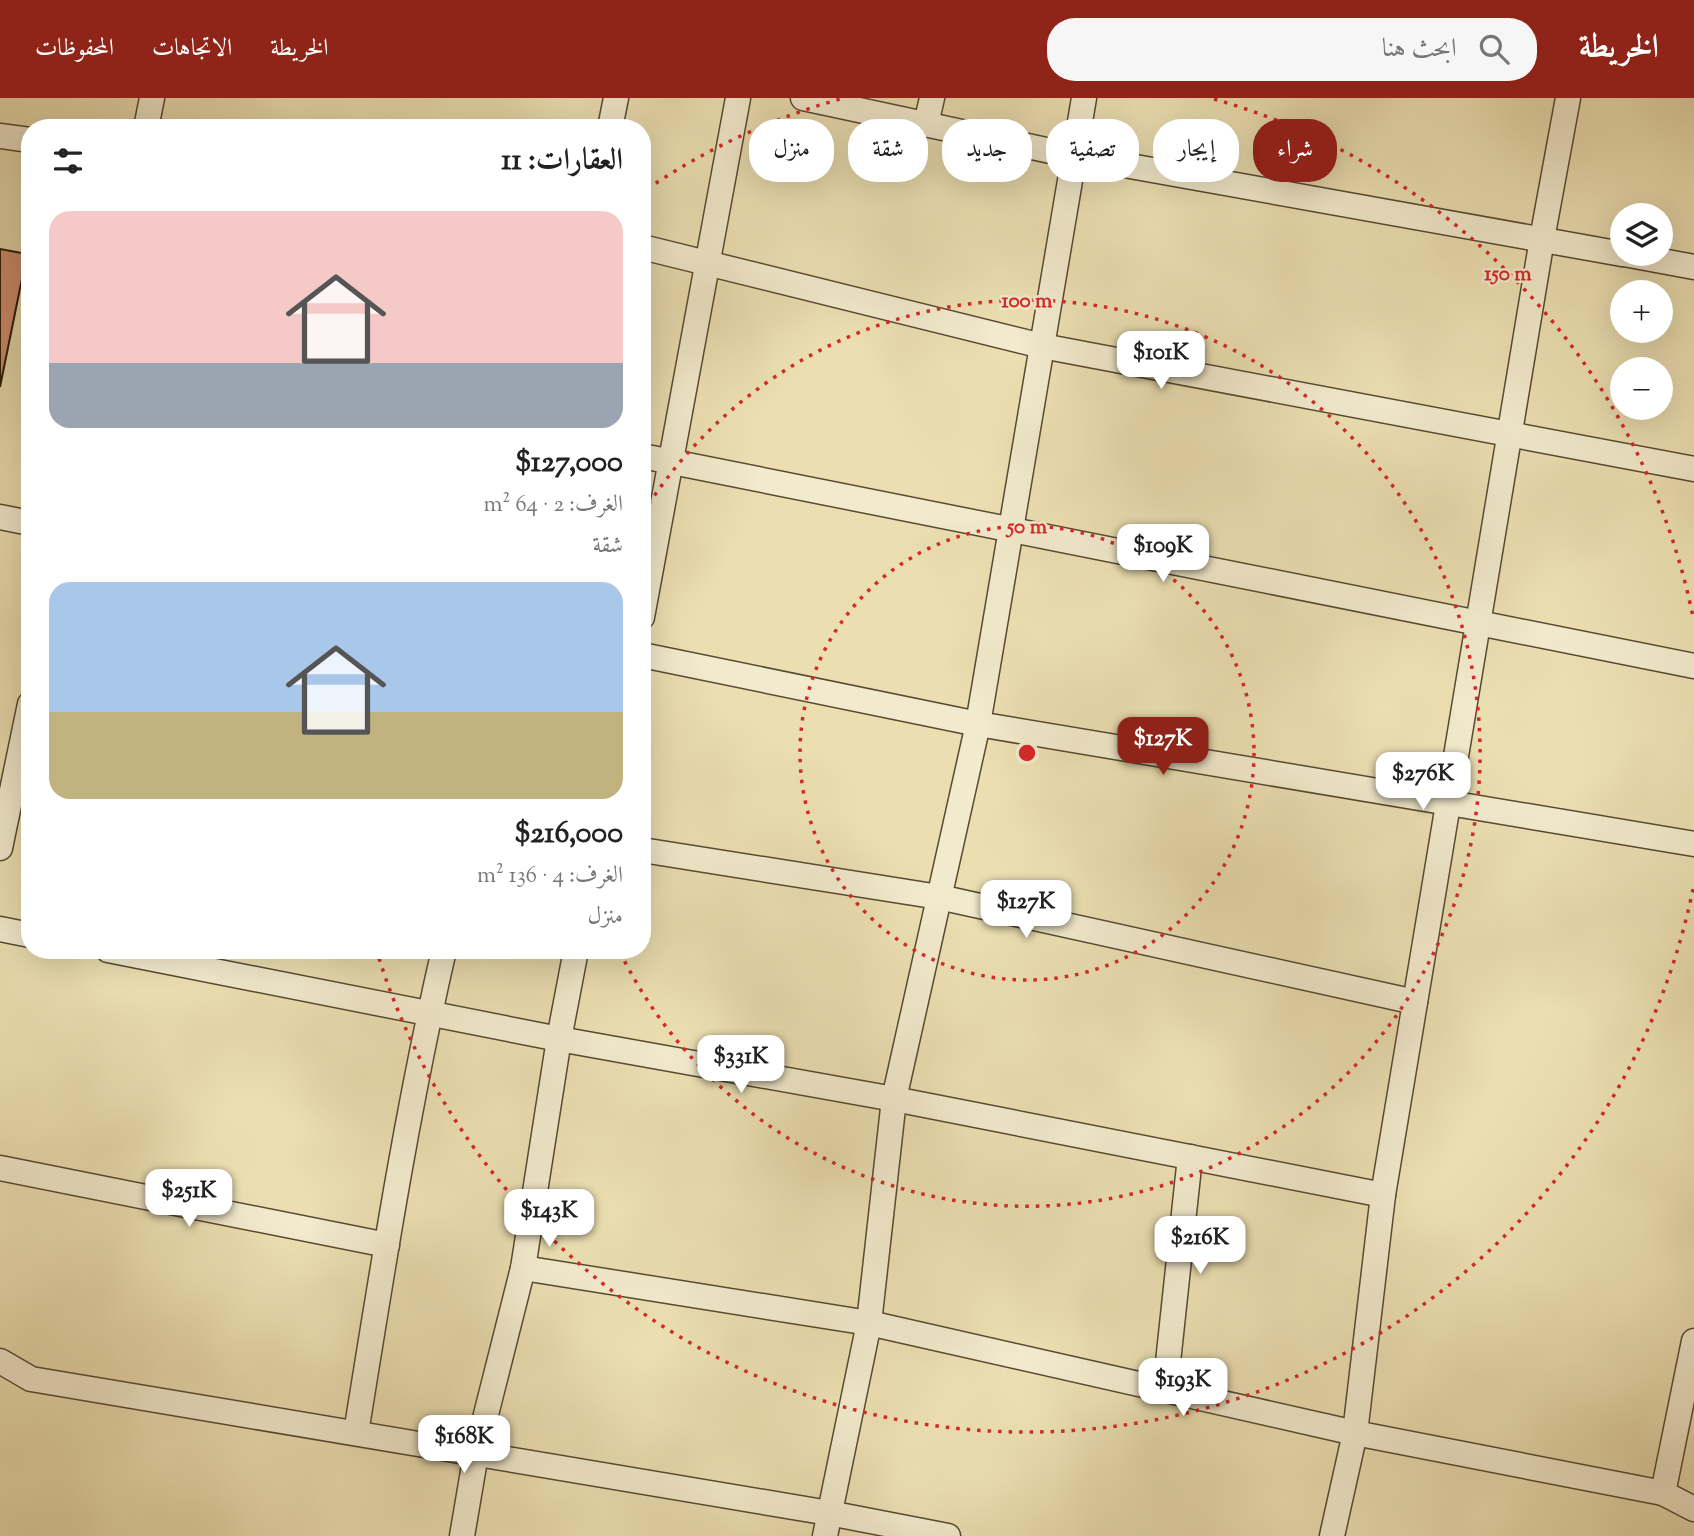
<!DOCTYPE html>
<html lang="ar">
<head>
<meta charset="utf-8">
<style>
	:root { --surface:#fff; --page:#f6f6f6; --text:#222; --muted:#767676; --accent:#8f2418 }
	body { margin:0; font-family:"Sorts Mill Goudy",Amiri,serif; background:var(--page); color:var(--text); direction:rtl; height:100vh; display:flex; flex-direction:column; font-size:26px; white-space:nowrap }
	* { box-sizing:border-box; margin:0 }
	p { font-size:23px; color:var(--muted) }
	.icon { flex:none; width:38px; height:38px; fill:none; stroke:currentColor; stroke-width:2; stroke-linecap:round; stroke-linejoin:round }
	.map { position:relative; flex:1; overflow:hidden; direction:ltr }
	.panel { position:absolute; left:21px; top:21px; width:630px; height:840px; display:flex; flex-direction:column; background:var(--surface); border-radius:28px; box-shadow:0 7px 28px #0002; direction:rtl }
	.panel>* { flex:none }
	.guide { position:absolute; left:672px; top:21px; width:665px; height:63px; direction:rtl; display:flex; gap:14px }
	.tools { position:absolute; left:1610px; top:105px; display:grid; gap:14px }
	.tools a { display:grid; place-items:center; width:63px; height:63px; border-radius:50%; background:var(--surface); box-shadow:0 7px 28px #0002; font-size:35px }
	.price { position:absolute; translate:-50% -60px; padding:0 16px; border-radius:14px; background:#fff; color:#222; font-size:23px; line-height:46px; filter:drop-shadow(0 2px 4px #0008) }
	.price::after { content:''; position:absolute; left:50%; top:42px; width:21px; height:16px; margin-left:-10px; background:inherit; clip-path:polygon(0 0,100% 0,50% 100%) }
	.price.selected { background:var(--accent); color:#fff }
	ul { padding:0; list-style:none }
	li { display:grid; align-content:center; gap:14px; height:371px; padding:0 28px }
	li span { display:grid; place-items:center; height:217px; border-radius:21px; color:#555 }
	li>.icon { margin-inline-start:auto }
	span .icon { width:126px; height:126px; fill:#fffc; stroke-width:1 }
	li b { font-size:30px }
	h2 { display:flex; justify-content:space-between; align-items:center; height:84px; padding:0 28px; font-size:30px }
	.chip { padding:0 24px; border-radius:28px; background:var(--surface); box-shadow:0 7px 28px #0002; font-size:24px; line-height:63px }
	.chip.selected { background:var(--accent); color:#fff }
	header { display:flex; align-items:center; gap:42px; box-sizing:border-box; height:98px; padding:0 35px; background:var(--accent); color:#fff }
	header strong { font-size:33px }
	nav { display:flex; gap:38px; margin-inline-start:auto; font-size:24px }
	.search { width:490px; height:63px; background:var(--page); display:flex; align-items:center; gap:18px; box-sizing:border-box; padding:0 24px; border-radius:28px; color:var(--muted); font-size:26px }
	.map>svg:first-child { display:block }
	.building { fill:#d08f71; stroke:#261806; stroke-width:2 }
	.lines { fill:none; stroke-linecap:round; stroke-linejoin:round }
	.minor-casing { stroke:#574a31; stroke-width:27 }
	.minor { stroke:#f2eacd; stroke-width:24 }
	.ring { fill:none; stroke:#d62828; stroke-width:3.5; stroke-dasharray:3.5 7 }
	.centre { fill:#d62828; stroke:#f2eacd; stroke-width:3.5 }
	.ring-label { font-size:21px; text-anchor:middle; font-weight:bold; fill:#d62828; stroke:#f2eacd; stroke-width:5; stroke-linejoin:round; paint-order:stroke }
</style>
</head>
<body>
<header>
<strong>الخريطة</strong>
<div class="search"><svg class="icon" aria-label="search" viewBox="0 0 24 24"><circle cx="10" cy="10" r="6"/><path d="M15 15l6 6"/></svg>ابحث هنا</div>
<nav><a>الخريطة</a><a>الاتجاهات</a><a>المحفوظات</a></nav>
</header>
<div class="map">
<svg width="1694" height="1438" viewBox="0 0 1694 1438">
	<rect width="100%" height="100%" fill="#ebdfb2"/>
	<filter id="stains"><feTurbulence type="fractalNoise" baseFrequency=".00286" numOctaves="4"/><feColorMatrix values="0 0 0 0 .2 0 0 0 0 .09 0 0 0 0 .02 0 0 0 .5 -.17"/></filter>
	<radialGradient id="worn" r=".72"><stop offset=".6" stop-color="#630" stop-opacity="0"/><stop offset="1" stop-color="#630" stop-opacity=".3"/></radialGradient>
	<path class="building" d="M0 151 27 156 0 289Z"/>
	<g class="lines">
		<defs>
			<g id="minor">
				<path d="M803 0 1074 58 1622 156"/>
				<path d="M926 26 932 0"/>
				<path d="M146 30 152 0"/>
				<path d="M610 30 616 0"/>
				<path d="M0 38 30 42"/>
				<path d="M642 149 1042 248 1694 371"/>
				<path d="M1624 156 1694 169"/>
				<path d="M642 358 1694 568"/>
				<path d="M0 419 30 425"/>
				<path d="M642 519 738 0"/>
				<path d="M642 557 978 626 1694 746"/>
				<path d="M0 750 30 606"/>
				<path d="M642 752 939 799 1415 904"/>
				<path d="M0 831 30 837"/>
				<path d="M108 852 559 941 894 1001 1383 1097"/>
				<path d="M0 1070 387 1147"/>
				<path d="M523 1170 869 1225 1355 1335 1663 1395 1694 1243"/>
				<path d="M0 1263 31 1281 829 1415 948 1438"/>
				<path d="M1165 1292 1190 1059"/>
				<path d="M356 1335C382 1174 407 1012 444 852"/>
				<path d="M1663 1395 1694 1411"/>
				<path d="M462 1438 476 1356 523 1170 559 941 576 852"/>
				<path d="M825 1438 869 1225 894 1001 978 626 1084 0"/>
				<path d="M1332 1438 1355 1335 1383 1097 1542 141 1568 0"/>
			</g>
		</defs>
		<use href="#minor" class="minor-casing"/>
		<use href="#minor" class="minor"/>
	</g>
	<g class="ring">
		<circle cx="1027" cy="655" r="227"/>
		<path d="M643 415A453 453 0 1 1 620 854"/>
		<path d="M1693 791A680 680 0 0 1 377 854M647 91A680 680 0 0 1 840 1M1214 1A680 680 0 0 1 1693 519"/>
	</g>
	<circle cx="1027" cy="655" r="10" class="centre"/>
	<g class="ring-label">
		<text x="1508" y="182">150 m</text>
		<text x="1027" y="209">100 m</text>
		<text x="1027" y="435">50 m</text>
	</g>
	<rect width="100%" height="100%" filter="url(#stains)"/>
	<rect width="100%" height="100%" fill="url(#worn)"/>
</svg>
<div class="tools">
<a><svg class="icon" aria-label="layers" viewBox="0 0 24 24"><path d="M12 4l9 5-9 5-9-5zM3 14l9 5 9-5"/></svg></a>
<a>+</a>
<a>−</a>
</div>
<b class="price" style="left:1161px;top:293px">$101K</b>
<b class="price" style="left:1163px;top:486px">$109K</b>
<b class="price selected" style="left:1163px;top:679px">$127K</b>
<b class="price" style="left:1423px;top:714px">$276K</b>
<b class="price" style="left:1026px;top:842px">$127K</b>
<b class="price" style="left:741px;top:997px">$331K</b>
<b class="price" style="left:189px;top:1131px">$251K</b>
<b class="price" style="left:549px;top:1151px">$143K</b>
<b class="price" style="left:1200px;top:1178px">$216K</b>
<b class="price" style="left:1183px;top:1320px">$193K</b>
<b class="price" style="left:464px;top:1377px">$168K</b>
<div class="guide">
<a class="chip selected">شراء</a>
<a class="chip">إيجار</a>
<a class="chip">تصفية</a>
<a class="chip">جديد</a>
<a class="chip">شقة</a>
<a class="chip">منزل</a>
</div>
<section class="panel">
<h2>العقارات: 11<svg class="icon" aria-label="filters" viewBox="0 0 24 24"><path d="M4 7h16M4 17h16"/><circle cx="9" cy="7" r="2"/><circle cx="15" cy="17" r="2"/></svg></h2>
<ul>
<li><span style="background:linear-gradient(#f6c9c9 70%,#9aa5b1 0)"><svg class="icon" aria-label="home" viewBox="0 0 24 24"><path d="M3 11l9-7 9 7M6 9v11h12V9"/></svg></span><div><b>$127,000</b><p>الغرف: 2 · 64 m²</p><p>شقة</p></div></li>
<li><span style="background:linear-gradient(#a9c7e8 60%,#c2b280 0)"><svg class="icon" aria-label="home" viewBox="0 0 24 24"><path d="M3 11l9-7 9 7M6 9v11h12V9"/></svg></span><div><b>$216,000</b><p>الغرف: 4 · 136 m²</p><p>منزل</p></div></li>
</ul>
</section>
</div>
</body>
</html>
